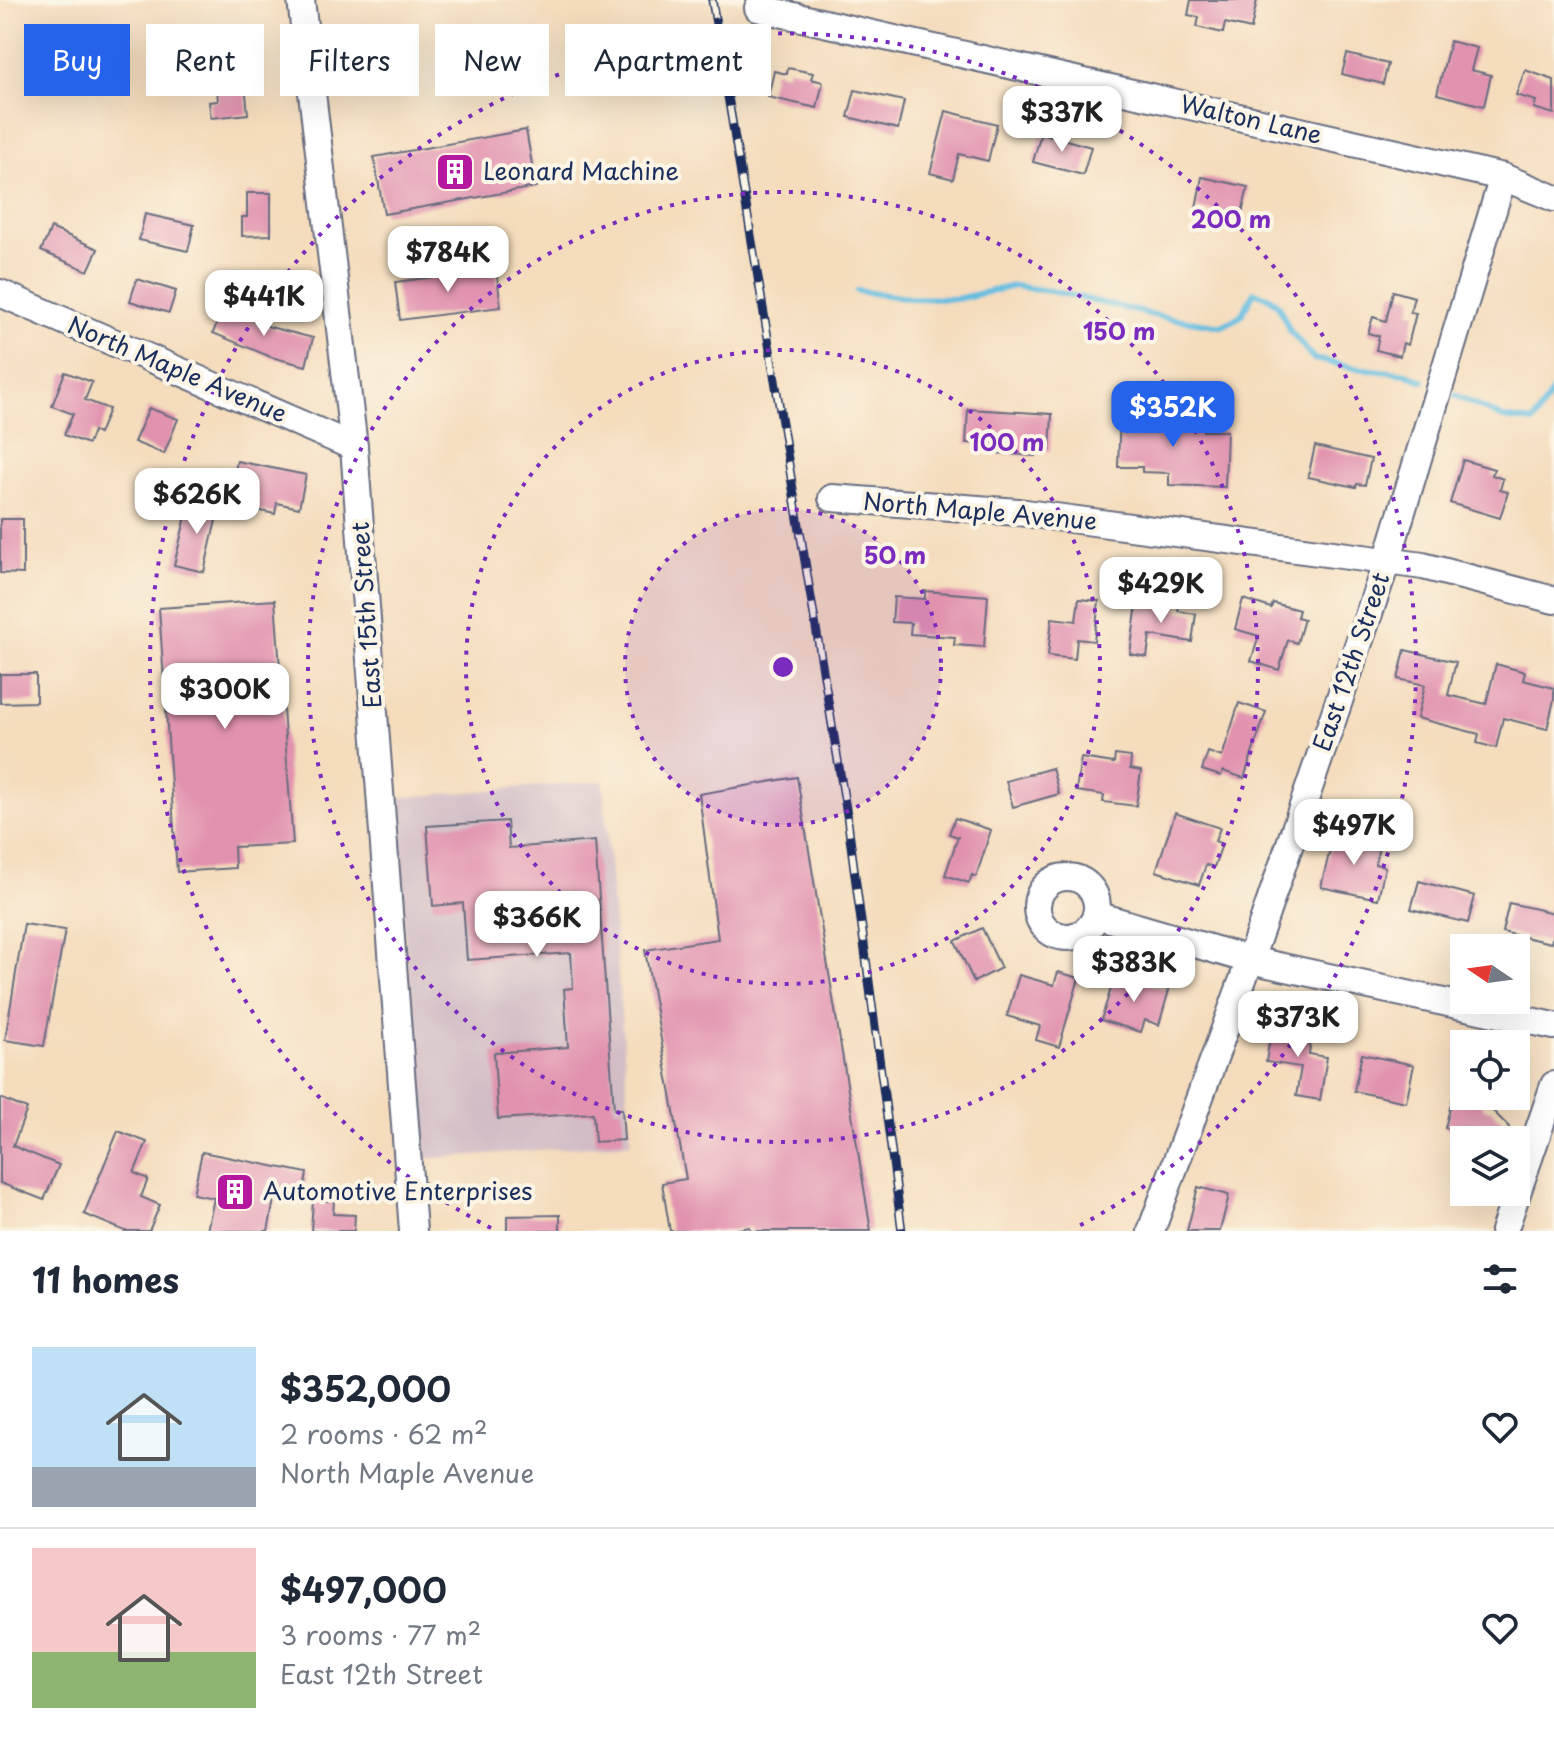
<!DOCTYPE html>
<html lang="en">
<head>
<meta charset="utf-8">
<style>
	:root { --surface:#fff; --page:#f6f6f7; --text:#1f2937; --muted:#747a83; --line:#e0e1e3; --accent:#2563eb }
	body { margin:0; font-family:"Playpen Sans",sans-serif; background:var(--page); color:var(--text); height:100vh; display:flex; flex-direction:column; font-size:30px; white-space:nowrap }
	* { box-sizing:border-box; margin:0 }
	p { font-size:26px; color:var(--muted) }
	.icon { flex:none; width:44px; height:44px; fill:none; stroke:currentColor; stroke-width:2; stroke-linecap:round; stroke-linejoin:round }
	.map { position:relative; height:1231px; overflow:hidden }
	.sheet { display:flex; flex-direction:column; background:var(--surface); flex:1 }
	.sheet>* { flex:none }
	.guide { position:absolute; left:24px; top:24px; width:800px; height:72px; display:flex; gap:16px }
	.needle { width:52px; rotate:283deg }
	.tools { position:absolute; left:1450px; top:934px; display:grid; gap:16px }
	.tools a { display:grid; place-items:center; width:80px; height:80px; border-radius:0px; background:var(--surface); box-shadow:0 8px 32px #0002; font-size:40px }
	.price { position:absolute; translate:-50% -68px; padding:0 18px; border-radius:16px; background:#fff; color:#222; font-size:26px; line-height:52px; filter:drop-shadow(0 2px 4px #0008) }
	.price::after { content:''; position:absolute; left:50%; top:48px; width:24px; height:18px; margin-left:-12px; background:inherit; clip-path:polygon(0 0,100% 0,50% 100%) }
	.price.on { background:var(--accent); color:#fff }
	ul { padding:0; list-style:none }
	li { display:flex; align-items:center; gap:24px; height:200px; padding:0 32px }
	li+li { border-top:2px solid var(--line) }
	li span { display:grid; place-items:center; flex:none; width:224px; height:160px; border-radius:0px; color:#555 }
	li>.icon { margin-inline-start:auto }
	span .icon { width:96px; height:96px; fill:#fffc; stroke-width:1 }
	li b { font-size:34px }
	h2 { display:flex; justify-content:space-between; align-items:center; height:96px; padding:0 32px; font-size:34px }
	.pill { padding:0 28px; border-radius:0px; background:var(--surface); box-shadow:0 8px 32px #0002; font-size:28px; line-height:72px }
	.pill.on { background:var(--accent); color:#fff }
	.map>svg:first-child { display:block }
	.industrial { fill:#d2bdc6 }
	.lines { fill:none; stroke-linecap:round; stroke-linejoin:round }
	.stream { stroke:#63bde1; stroke-width:6 }
	.building { fill:#e192af }
	.street-casing { stroke:#676c7f; stroke-width:30 }
	.street { stroke:#fff; stroke-width:26 }
	.rail-casing { stroke:#1b2f5e; stroke-width:9 }
	.rail { stroke:#fcf5e5; stroke-width:6; stroke-dasharray:18; stroke-linecap:butt }
	.ring { fill:none; stroke:#7b2cbf; stroke-width:4; stroke-dasharray:4 8 }
	.labels { text-anchor:middle; stroke-width:8; stroke-linejoin:round; paint-order:stroke }
	.street-label { font-size:24px; fill:#1b2f5e; stroke:#fcf5e5 }
	.poi-label { font-size:24px; fill:#1b2f5e; stroke:#fcf5e5; text-anchor:start }
	.centre { fill:#7b2cbf; stroke:#fcf5e5; stroke-width:4 }
	.ring-label { font-size:24px; text-anchor:middle; font-weight:bold; fill:#7b2cbf; stroke:#fcf5e5; stroke-width:8; stroke-linejoin:round; paint-order:stroke }
</style>
</head>
<body>
<div class="map">
<svg width="1554" height="1231" viewBox="0 0 1554 1231">
	<rect width="100%" height="100%" fill="#fcf5e5"/>
	<filter id="ink" filterUnits="userSpaceOnUse"><feTurbulence type="fractalNoise" baseFrequency=".0125" numOctaves="2"/><feDisplacementMap in="SourceGraphic" scale="16" xChannelSelector="R" yChannelSelector="G"/><feConvolveMatrix kernelMatrix="1 2 1 2 8 2 1 2 1" color-interpolation-filters="sRGB"/></filter>
	<filter id="wash" filterUnits="userSpaceOnUse"><feTurbulence type="fractalNoise" baseFrequency=".006" numOctaves="4" result="noise"/><feDisplacementMap in="SourceGraphic" scale="32" xChannelSelector="R" yChannelSelector="G"/><feGaussianBlur stdDeviation="1.8" result="paint"/><feColorMatrix in="noise" values="0 0 0 0 0 0 0 0 0 0 0 0 0 0 0 0 0 1.4 0 .05"/><feComposite in="paint" operator="in"/></filter>
	<g filter="url(#wash)">
		<rect width="100%" height="100%" fill="#f4dcbc"/>
		<path class="industrial" d="M603 781 631 1143 422 1159 394 798Z"/>
		<g class="lines">
			<g class="stream">
				<path d="M857 291 909 298 956 299 1014 286 1056 292 1162 317 1222 326 1241 316 1254 292 1270 298 1278 305 1290 331 1314 359 1356 368 1407 374 1423 381"/>
				<path d="M1455 395 1503 418 1533 422 1554 389"/>
			</g>
		</g>
		<g id="blocks">
			<g class="building">
				<path d="M1191 0H1257L1251 29 1225 23 1223 33 1197 27 1199 17 1188 15Z"/>
				<path d="M1450 41 1477 48 1471 70 1491 75 1484 106 1437 94Z"/>
				<path d="M1347 54 1388 64 1383 84 1342 74Z"/>
				<path d="M243 65 248 114 211 118 209 102 218 101 215 68Z"/>
				<path d="M788 68 813 73 811 79 823 82 817 108 768 97 774 71 787 74Z"/>
				<path d="M1525 70 1554 80V114L1534 108 1536 101 1516 95Z"/>
				<path d="M855 90 904 101 898 129 848 117Z"/>
				<path d="M946 111 997 124 988 161 959 154 953 179 930 173Z"/>
				<path d="M526 130 536 187 384 214 374 157Z"/>
				<path d="M1041 133 1091 147 1083 175 1033 162Z"/>
				<path d="M1202 177 1248 187 1241 218 1196 208Z"/>
				<path d="M247 193H271V235L242 236V217H247Z"/>
				<path d="M145 214 194 225 188 251 139 240Z"/>
				<path d="M51 228 98 249 88 271 41 251Z"/>
				<path d="M496 269 501 307 400 320 395 282Z"/>
				<path d="M137 279 176 291 169 313 130 301Z"/>
				<path d="M1393 291 1414 297 1410 312 1416 313 1408 345 1403 343 1400 356 1376 350 1379 336 1368 333 1373 317 1386 321Z"/>
				<path d="M223 308 270 327 313 338 306 366 271 357 213 333Z"/>
				<path d="M65 372 92 382 85 400 109 409 99 434 93 431 88 444 64 435 73 414 52 406Z"/>
				<path d="M149 408 178 419 164 454 134 442Z"/>
				<path d="M968 409 1052 414 1050 451 1036 450V456L996 453V444L966 443Z"/>
				<path d="M1120 412 1178 413 1177 424H1203V431H1227L1225 487 1169 485V473L1142 472V467H1118Z"/>
				<path d="M1315 446 1371 459 1365 485 1357 484 1356 487 1308 477Z"/>
				<path d="M1463 460 1494 469 1492 475 1503 479 1500 490 1508 492 1500 518 1450 503Z"/>
				<path d="M237 461 306 475 299 508 277 503 275 514 256 510 259 498 230 492Z"/>
				<path d="M190 500 219 507 204 572 174 565Z"/>
				<path d="M0 519H23V574L0 573Z"/>
				<path d="M925 591 988 596 984 647 954 645 955 637 910 634 911 623 892 622 894 597 925 599Z"/>
				<path d="M1079 599 1099 601 1094 641 1077 639 1075 659 1048 656 1052 618 1076 621Z"/>
				<path d="M1156 599 1180 602 1178 611 1196 614 1192 642 1150 635 1147 657 1130 654 1137 604 1155 607Z"/>
				<path d="M1243 599 1271 608 1273 603 1299 610 1297 617 1304 619 1297 643 1288 640 1279 670 1251 661 1259 636 1235 629Z"/>
				<path d="M275 600 293 844 234 847 235 868 177 872 159 608Z"/>
				<path d="M1405 650 1456 662 1448 695 1486 704 1496 664 1525 672 1523 680 1554 688V700L1547 729 1503 718 1496 748 1477 743 1479 734 1417 718 1425 685 1398 679Z"/>
				<path d="M0 674H36V702L0 703Z"/>
				<path d="M1239 703 1266 712 1244 778 1223 771 1221 776 1202 770 1208 752 1222 757Z"/>
				<path d="M1115 755 1131 757 1130 769 1141 771 1136 806 1103 802 1104 795 1076 791 1081 758 1114 763Z"/>
				<path d="M1052 768 1059 794 1013 807 1006 781Z"/>
				<path d="M797 777 871 1231H751L750 1227 729 1231H670L662 1183 686 1179 645 950 718 939 699 794Z"/>
				<path d="M1175 813 1220 828 1215 841 1222 844 1214 867 1206 865 1199 885 1156 871Z"/>
				<path d="M955 818 991 830 976 877 972 875 969 883 945 875 958 837 949 834Z"/>
				<path d="M507 821 509 848 595 841 614 1109H622L624 1140 595 1142 593 1113 498 1119 494 1053 568 1047 564 989 573 988 571 953 467 960 463 903 433 906 427 826Z"/>
				<path d="M1334 833 1380 843 1375 864 1385 867 1378 899 1321 887Z"/>
				<path d="M1419 881 1475 896 1468 923 1411 909Z"/>
				<path d="M1509 903 1554 913V931L1551 943 1502 932Z"/>
				<path d="M24 924 65 930 44 1046 5 1040Z"/>
				<path d="M982 928 1001 968 974 982 955 941Z"/>
				<path d="M1058 972 1079 978 1059 1047 1036 1040 1040 1026 1007 1016 1019 975 1054 985Z"/>
				<path d="M1115 976 1135 982 1136 980 1169 990 1159 1025 1145 1020 1141 1032 1101 1020Z"/>
				<path d="M1272 1025 1312 1031 1309 1054 1327 1057 1320 1100 1296 1096 1301 1067 1266 1062Z"/>
				<path d="M1362 1054 1414 1065 1406 1102 1354 1091Z"/>
				<path d="M1453 1096H1485L1482 1108 1493 1111 1509 1127 1506 1140H1453L1455 1131 1445 1128Z"/>
				<path d="M0 1098 27 1109 13 1146 59 1165 44 1200 0 1183Z"/>
				<path d="M118 1131 147 1142 134 1173 148 1179 141 1197 160 1205 149 1231H125L84 1214Z"/>
				<path d="M202 1152 307 1173 303 1195 276 1190 268 1231H207L214 1198 193 1194Z"/>
				<path d="M1198 1187 1229 1195 1220 1231H1187Z"/>
				<path d="M313 1200 334 1201 333 1214 355 1215 354 1231H311Z"/>
				<path d="M560 1215V1231H507V1216Z"/>
			</g>
		</g>
	</g>
	<g filter="url(#ink)">
		<use href="#blocks" fill-opacity="0" stroke="#676c7f" stroke-width="2"/>
		<g class="lines">
			<defs>
				<g id="street">
					<path d="M301 0 354 447 413 1231"/>
					<path d="M758 8 1503 177 1554 198"/>
					<path d="M0 293 354 447"/>
					<path d="M832 498 1018 512 1423 566 1554 600"/>
					<circle cx="1067" cy="907" r="30"/>
					<path d="M1096 915 1250 960 1554 1026"/>
					<path d="M1151 1231 1250 960 1387 561 1503 177"/>
					<path d="M1504 1231 1554 1085"/>
				</g>
			</defs>
			<use href="#street" class="street-casing"/>
			<use href="#street" class="street"/>
			<defs>
				<path id="rail" d="M712 0 847 815 902 1231"/>
			</defs>
			<use href="#rail" class="rail-casing"/>
			<use href="#rail" class="rail"/>
		</g>
	</g>
	<circle cx="783" cy="667" r="158" fill="#7b2cbf" fill-opacity=".12"/>
	<g class="ring">
		<circle cx="783" cy="667" r="158"/>
		<circle cx="783" cy="667" r="317"/>
		<circle cx="783" cy="667" r="475"/>
		<path d="M491 1228A633 633 0 1 1 1075 1228"/>
	</g>
	<defs>
		<symbol id="building-square" viewBox="-11 -11 22 22"><rect x="-9" y="-9" width="18" height="18" rx="4" fill="#b5179e" stroke="#fcf5e5"/><path d="M-4-6H4V6H1V3H-1V6H-4ZM-2.5-4.3h1.7v1.8h-1.7ZM.8-4.3h1.7v1.8H.8ZM-2.5-1h1.7V.8h-1.7ZM.8-1h1.7V.8H.8Z" fill="#fff"/></symbol>
	</defs>
	<g fill-rule="evenodd">
		<use href="#building-square" x="433" y="150" width="44" height="44"/>
		<use href="#building-square" x="213" y="1170" width="44" height="44"/>
	</g>
	<g class="labels">
		<g class="street-label">
			<text transform="translate(1251 120) rotate(13)" y="8">Walton Lane</text>
			<text transform="translate(177 370) rotate(23)" y="8">North Maple Avenue</text>
			<text transform="translate(980 512) rotate(5)" y="8">North Maple Avenue</text>
			<text transform="translate(367 615) rotate(-94)" y="8">East 15th Street</text>
			<text transform="translate(1352 662) rotate(-71)" y="8">East 12th Street</text>
		</g>
		<g class="poi-label">
			<text x="483" y="180">Leonard Machine</text>
			<text x="263" y="1200">Automotive Enterprises</text>
		</g>
	</g>
	<circle cx="783" cy="667" r="12" class="centre"/>
	<g class="ring-label">
		<text x="1231" y="228">200 m</text>
		<text x="1119" y="340">150 m</text>
		<text x="1007" y="451">100 m</text>
		<text x="895" y="564">50 m</text>
	</g>
</svg>
<div class="tools">
<a><svg class="needle" viewBox="-14 -14 28 28"><path d="M0-13l5 13h-10z" fill="#e53935"/><path d="M0 13l5-13h-10z" fill="#747a83"/></svg></a>
<a><svg class="icon" aria-label="locate" viewBox="0 0 24 24"><circle cx="12" cy="12" r="6"/><path d="M12 2v4M12 18v4M2 12h4M18 12h4"/></svg></a>
<a><svg class="icon" aria-label="layers" viewBox="0 0 24 24"><path d="M12 4l9 5-9 5-9-5zM3 14l9 5 9-5"/></svg></a>
</div>
<b class="price" style="left:1062px;top:154px">$337K</b>
<b class="price" style="left:448px;top:294px">$784K</b>
<b class="price" style="left:264px;top:338px">$441K</b>
<b class="price on" style="left:1173px;top:449px">$352K</b>
<b class="price" style="left:197px;top:536px">$626K</b>
<b class="price" style="left:1161px;top:625px">$429K</b>
<b class="price" style="left:225px;top:731px">$300K</b>
<b class="price" style="left:1354px;top:867px">$497K</b>
<b class="price" style="left:537px;top:959px">$366K</b>
<b class="price" style="left:1134px;top:1004px">$383K</b>
<b class="price" style="left:1298px;top:1059px">$373K</b>
<div class="guide">
<a class="pill on">Buy</a>
<a class="pill">Rent</a>
<a class="pill">Filters</a>
<a class="pill">New</a>
<a class="pill">Apartment</a>
</div>
</div>
<section class="sheet">
<h2>11 homes<svg class="icon" aria-label="filters" viewBox="0 0 24 24"><path d="M4 7h16M4 17h16"/><circle cx="9" cy="7" r="2"/><circle cx="15" cy="17" r="2"/></svg></h2>
<ul>
<li><span style="background:linear-gradient(#bfe0f5 75%,#9aa5b1 0)"><svg class="icon" aria-label="home" viewBox="0 0 24 24"><path d="M3 11l9-7 9 7M6 9v11h12V9"/></svg></span><div><b>$352,000</b><p>2 rooms · 62 m²</p><p>North Maple Avenue</p></div><svg class="icon" aria-label="heart" viewBox="0 0 24 24"><path d="M12 20l-8-8c-3-5 5-10 8-4 3-6 11-1 8 4z"/></svg></li>
<li><span style="background:linear-gradient(#f6c9c9 65%,#8fb573 0)"><svg class="icon" aria-label="home" viewBox="0 0 24 24"><path d="M3 11l9-7 9 7M6 9v11h12V9"/></svg></span><div><b>$497,000</b><p>3 rooms · 77 m²</p><p>East 12th Street</p></div><svg class="icon" aria-label="heart" viewBox="0 0 24 24"><path d="M12 20l-8-8c-3-5 5-10 8-4 3-6 11-1 8 4z"/></svg></li>
</ul>
</section>
</body>
</html>
